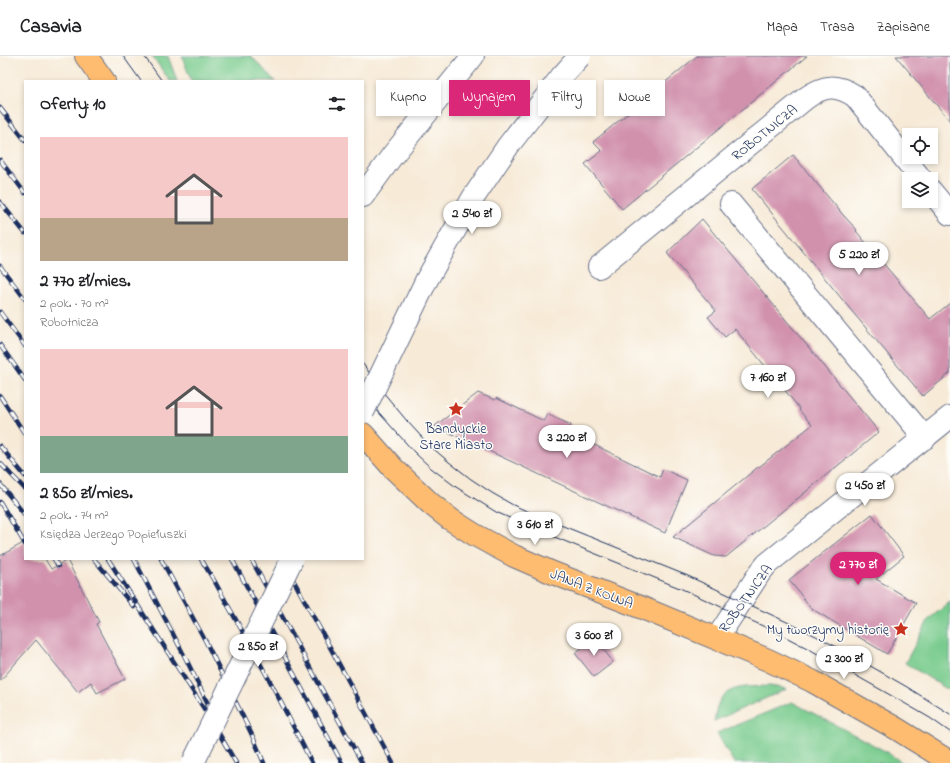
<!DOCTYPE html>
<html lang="pl">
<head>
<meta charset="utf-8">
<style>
	:root { --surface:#fff; --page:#f2f2f2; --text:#202124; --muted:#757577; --line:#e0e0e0; --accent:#db2777 }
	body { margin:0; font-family:"Indie Flower",sans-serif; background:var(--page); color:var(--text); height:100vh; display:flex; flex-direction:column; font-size:15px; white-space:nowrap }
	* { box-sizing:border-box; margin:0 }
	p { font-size:13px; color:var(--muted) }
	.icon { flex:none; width:22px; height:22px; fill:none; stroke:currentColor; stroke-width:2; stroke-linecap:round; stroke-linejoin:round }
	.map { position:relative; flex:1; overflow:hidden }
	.panel { position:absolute; left:24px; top:24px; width:340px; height:480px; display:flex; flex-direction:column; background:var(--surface); border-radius:0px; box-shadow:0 2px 6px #0003 }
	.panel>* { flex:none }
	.banner { position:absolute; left:376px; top:24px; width:380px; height:36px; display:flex; gap:8px }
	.buttons { position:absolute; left:902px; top:72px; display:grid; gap:8px }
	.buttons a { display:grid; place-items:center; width:36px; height:36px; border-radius:0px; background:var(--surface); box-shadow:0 2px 6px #0003; font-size:20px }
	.price { position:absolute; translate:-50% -34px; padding:0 9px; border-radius:14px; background:#fff; color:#222; font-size:13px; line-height:26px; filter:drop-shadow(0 1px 2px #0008) }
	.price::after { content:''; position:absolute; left:50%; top:24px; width:12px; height:9px; margin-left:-6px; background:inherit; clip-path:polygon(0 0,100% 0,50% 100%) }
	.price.active { background:var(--accent); color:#fff }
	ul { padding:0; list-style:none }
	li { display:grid; align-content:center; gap:8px; height:212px; padding:0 16px }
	li span { display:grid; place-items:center; height:124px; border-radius:0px; color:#555 }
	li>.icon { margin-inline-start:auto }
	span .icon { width:72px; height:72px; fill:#fffc; stroke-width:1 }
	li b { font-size:17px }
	h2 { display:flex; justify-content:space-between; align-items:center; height:48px; padding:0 16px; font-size:17px }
	.chip { padding:0 14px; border-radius:0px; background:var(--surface); box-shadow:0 2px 6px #0003; font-size:14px; line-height:36px }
	.chip.active { background:var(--accent); color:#fff }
	header { display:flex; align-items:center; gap:24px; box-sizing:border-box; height:56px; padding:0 20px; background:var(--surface); border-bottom:1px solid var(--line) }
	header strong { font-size:19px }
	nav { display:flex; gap:22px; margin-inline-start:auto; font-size:14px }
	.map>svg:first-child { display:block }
	.green { fill:#78cb8d; stroke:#4a7d76 }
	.building { fill:#d191ad }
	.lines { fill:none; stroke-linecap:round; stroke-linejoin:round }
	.minor-casing { stroke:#687088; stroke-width:24 }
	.major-casing { stroke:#687088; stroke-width:24 }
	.minor { stroke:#fff; stroke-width:22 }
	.major { stroke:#febc70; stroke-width:22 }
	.tram { stroke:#1b2f5e; stroke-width:1 }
	.rail-casing { stroke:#1b2f5e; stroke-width:4.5 }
	.rail { stroke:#fdfcf7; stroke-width:3; stroke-dasharray:9; stroke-linecap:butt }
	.minor-bridge-casing { stroke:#687088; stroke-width:24; stroke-linecap:butt }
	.minor-bridge { stroke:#fff; stroke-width:22 }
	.labels { text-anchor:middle; stroke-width:3; stroke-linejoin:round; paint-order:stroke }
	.street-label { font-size:14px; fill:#1b2f5e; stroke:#fdfcf7 }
	.poi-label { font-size:14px; fill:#1b2f5e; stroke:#fdfcf7 }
</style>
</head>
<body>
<header>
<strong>Casavia</strong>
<nav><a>Mapa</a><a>Trasa</a><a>Zapisane</a></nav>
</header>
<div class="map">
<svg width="950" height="707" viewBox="0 0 950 707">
	<rect width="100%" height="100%" fill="#fdfcf7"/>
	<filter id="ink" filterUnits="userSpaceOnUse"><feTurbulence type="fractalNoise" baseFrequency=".025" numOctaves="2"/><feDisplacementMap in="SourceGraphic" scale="8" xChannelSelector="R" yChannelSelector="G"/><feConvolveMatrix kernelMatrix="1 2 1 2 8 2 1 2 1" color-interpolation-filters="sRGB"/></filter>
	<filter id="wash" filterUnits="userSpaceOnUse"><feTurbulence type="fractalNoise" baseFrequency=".012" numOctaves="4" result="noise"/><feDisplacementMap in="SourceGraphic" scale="16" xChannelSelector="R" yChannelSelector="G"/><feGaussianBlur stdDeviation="0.9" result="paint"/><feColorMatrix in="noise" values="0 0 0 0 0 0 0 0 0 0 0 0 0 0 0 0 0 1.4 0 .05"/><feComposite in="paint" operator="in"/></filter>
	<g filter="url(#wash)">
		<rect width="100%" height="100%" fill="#f7ead7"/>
		<g class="green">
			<path d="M152 0H168L177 25H170Z"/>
			<path d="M182 0H251L275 25H191Z"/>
			<path d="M950 546V635L905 607 929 563Z"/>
			<path d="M770 630 787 633 714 665C716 659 716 651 719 646 728 628 753 631 770 630Z"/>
			<path d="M792 646 883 694 903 707H734L717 677Z"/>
		</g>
		<g id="blocks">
			<g class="building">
				<path d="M697 0H807L622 153 585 108 602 95 593 86Z"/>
				<path d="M896 0H950V65Z"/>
				<path d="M793 99 844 160 857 174 856 175 930 263 950 247V317L923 340 850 253 752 133Z"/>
				<path d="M702 163 879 376 726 501 714 500 673 481 758 411H759L812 369 799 354 800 353 735 273 725 281 708 261 716 255 667 197Z"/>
				<path d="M478 337 495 344 496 342 544 365 547 358 571 369 568 376 660 421 663 413 687 424 665 477 435 370Z"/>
				<path d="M872 458 904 500 876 523 916 547 887 598 812 553 789 524Z"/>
				<path d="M25 486V503H45L51 513 67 504 99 566 96 568 125 623 97 637 91 626 78 636 36 584 0 625V500Z"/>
				<path d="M595 582 613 606 594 621 575 597Z"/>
			</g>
		</g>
	</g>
	<g filter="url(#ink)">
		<use href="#blocks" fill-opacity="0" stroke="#687088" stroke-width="1"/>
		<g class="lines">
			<defs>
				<g id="minor">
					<path d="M931 135 950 158"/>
					<path d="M363 140 392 100 473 0"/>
					<path d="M731 148 925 382"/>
					<path d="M599 211 806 42C824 29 836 28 855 40L921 123"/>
					<path d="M717 582 759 518 767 508 950 361"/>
				</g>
				<g id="major">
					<path d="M86 0 104 25"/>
					<path d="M363 378 393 412 431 448 450 463 475 479 514 500 553 517 640 551 768 604 812 625 897 673 950 706"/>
				</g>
			</defs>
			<use href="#minor" class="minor-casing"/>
			<use href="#major" class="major-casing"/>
			<use href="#minor" class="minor"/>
			<use href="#major" class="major"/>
			<g class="tram">
				<path d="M123 0 141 25"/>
				<path d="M144 0 162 25"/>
				<path d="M363 308 383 336 407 365 429 389 449 406 471 423 492 437 513 449 543 462 688 520 787 566 816 580 846 596 907 631 950 658"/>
				<path d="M363 336 373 350 414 396 431 412 456 431 496 456 530 471 682 533 778 577 809 593 899 644 930 662 950 676"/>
			</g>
			<defs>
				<g id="rail">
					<path d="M0 52 25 84"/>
					<path d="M0 104 25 137"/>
					<path d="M0 146 25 177"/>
					<path d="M0 210 25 243"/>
					<path d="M0 256 25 290"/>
					<path d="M0 289 25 324"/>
					<path d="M0 340 25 378"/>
					<path d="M0 390 25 420"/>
					<path d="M0 407 25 433"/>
					<path d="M0 428 25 459"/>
					<path d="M0 446 25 488"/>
					<path d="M54 503 58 510"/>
					<path d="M94 503 134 551"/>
					<path d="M108 503 210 662 236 707"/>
					<path d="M134 503 184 599 213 658"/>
					<path d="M161 503 206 586 252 679 264 707"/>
					<path d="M201 503 215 526 271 627 312 707"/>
					<path d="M232 503 342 707"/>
					<path d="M251 503 362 707"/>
					<path d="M282 503 393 707"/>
				</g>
			</defs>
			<use href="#rail" class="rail-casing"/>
			<use href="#rail" class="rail"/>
			<defs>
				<g id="minor-bridge">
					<path d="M363 356 426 225 473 142 508 90 562 20 580 0"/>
					<path d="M193 707 292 503"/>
				</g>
			</defs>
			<use href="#minor-bridge" class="minor-bridge-casing"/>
			<use href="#minor-bridge" class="minor-bridge"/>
		</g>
	</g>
	<defs>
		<symbol id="sight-bare" viewBox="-9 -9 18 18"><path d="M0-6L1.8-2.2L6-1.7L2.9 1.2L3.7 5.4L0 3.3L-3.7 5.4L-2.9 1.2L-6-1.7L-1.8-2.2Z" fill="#c8321e" stroke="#fdfcf7" stroke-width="2.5" paint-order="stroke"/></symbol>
	</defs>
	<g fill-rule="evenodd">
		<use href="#sight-bare" x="445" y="342" width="22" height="22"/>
		<use href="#sight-bare" x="890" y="562" width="22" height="22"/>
	</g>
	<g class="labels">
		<g class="street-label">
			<text transform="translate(764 76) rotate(-39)" y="5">ROBOTNICZA</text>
			<text transform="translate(592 532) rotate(21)" y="5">JANA Z KOLNA</text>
			<text transform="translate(745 542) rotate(-54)" y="5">ROBOTNICZA</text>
		</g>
		<g class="poi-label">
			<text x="456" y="377">Bandyckie<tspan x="456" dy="16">Stare Miasto</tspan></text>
			<text x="889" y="578" text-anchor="end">My tworzymy historię</text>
		</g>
	</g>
</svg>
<div class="buttons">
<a><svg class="icon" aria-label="locate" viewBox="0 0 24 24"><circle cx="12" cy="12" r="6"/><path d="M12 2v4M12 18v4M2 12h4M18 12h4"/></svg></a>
<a><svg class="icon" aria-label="layers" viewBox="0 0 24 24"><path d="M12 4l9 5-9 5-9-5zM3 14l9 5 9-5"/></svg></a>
</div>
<b class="price" style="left:472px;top:179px">2 540 zł</b>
<b class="price" style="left:859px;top:220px">5 220 zł</b>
<b class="price" style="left:768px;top:343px">7 160 zł</b>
<b class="price" style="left:567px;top:403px">3 220 zł</b>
<b class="price" style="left:865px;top:451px">2 450 zł</b>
<b class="price" style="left:535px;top:490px">3 610 zł</b>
<b class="price active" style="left:858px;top:530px">2 770 zł</b>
<b class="price" style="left:594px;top:601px">3 600 zł</b>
<b class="price" style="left:258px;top:612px">2 850 zł</b>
<b class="price" style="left:844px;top:624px">2 300 zł</b>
<div class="banner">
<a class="chip">Kupno</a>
<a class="chip active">Wynajem</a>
<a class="chip">Filtry</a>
<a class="chip">Nowe</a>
</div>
<section class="panel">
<h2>Oferty: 10<svg class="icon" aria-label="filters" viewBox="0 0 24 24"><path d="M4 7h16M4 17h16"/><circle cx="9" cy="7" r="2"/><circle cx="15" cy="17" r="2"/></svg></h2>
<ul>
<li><span style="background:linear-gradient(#f6c9c9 65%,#b9a48a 0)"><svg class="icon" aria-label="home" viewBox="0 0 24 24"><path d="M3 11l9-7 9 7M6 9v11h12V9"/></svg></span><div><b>2 770 zł/mies.</b><p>2 pok. · 70 m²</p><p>Robotnicza</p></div></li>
<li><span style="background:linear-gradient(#f6c9c9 70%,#7fa58c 0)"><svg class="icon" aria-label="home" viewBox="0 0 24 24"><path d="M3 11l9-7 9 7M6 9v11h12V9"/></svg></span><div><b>2 850 zł/mies.</b><p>2 pok. · 74 m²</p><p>Księdza Jerzego Popiełuszki</p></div></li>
</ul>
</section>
</div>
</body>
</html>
